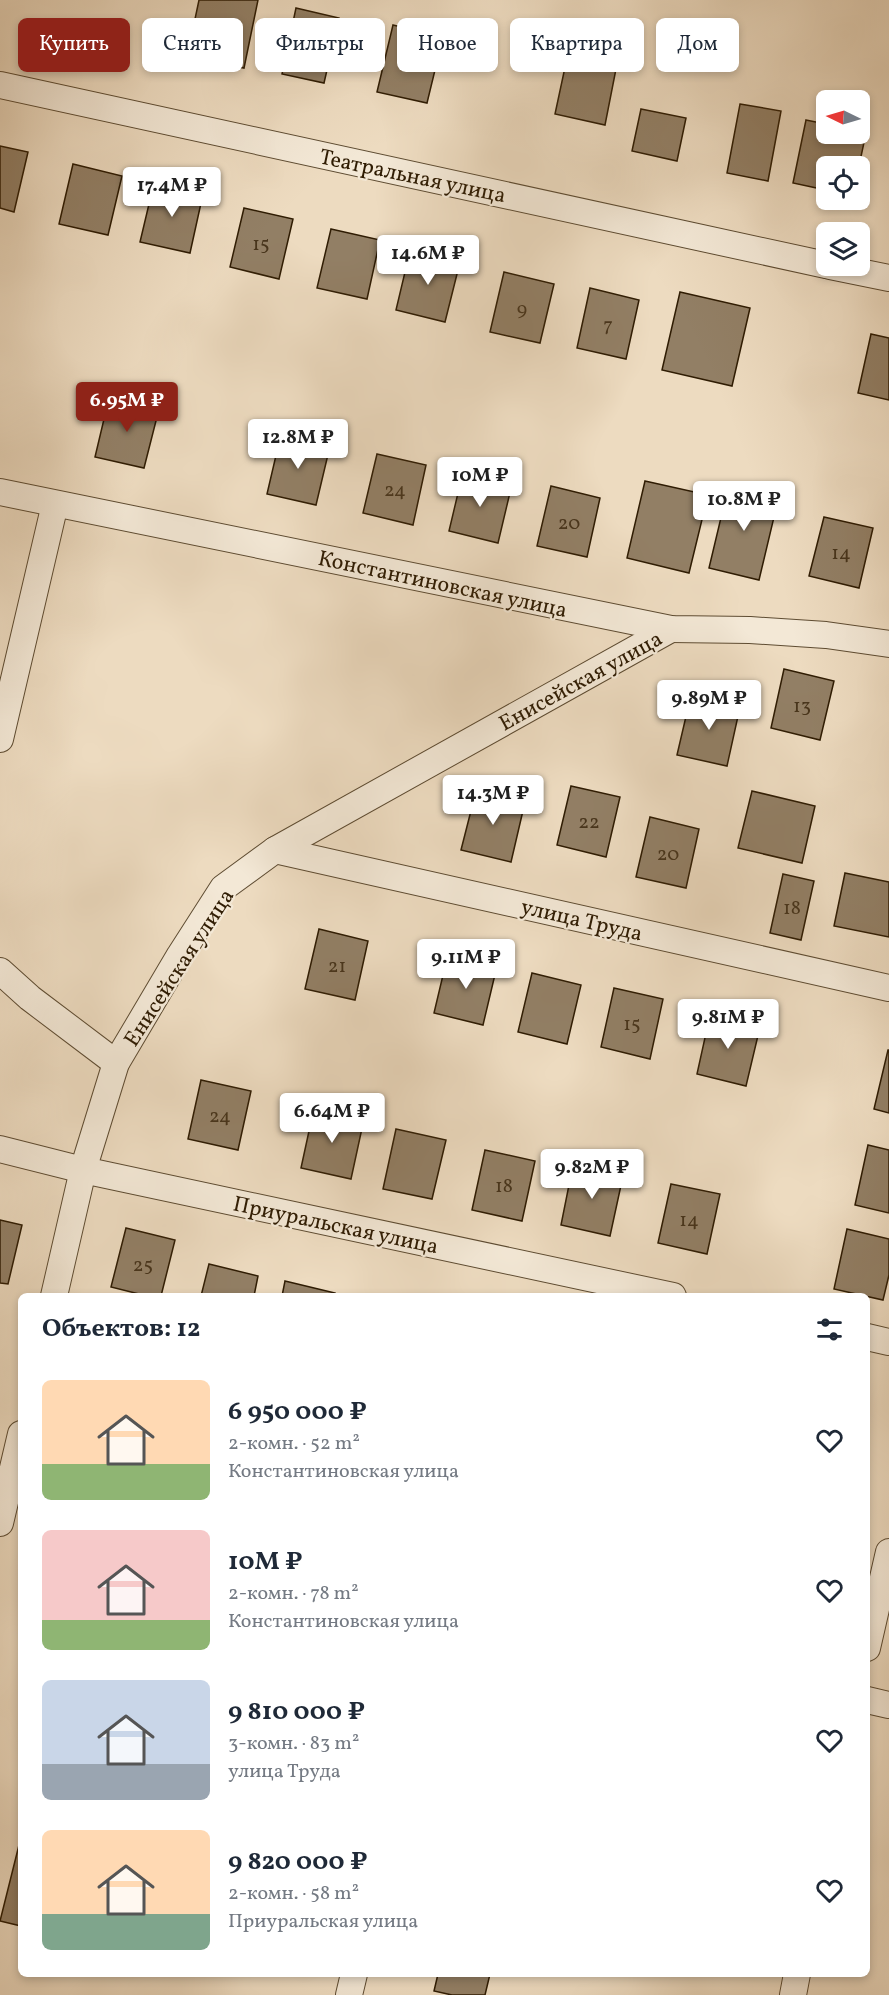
<!DOCTYPE html>
<html lang="ru">
<head>
<meta charset="utf-8">
<style>
	:root { --surface:#fff; --page:#f2f2f3; --text:#1f2937; --muted:#747a83; --accent:#8f2418 }
	body { margin:0; font-family:Vollkorn,serif; background:var(--page); color:var(--text); height:100vh; display:flex; flex-direction:column; font-size:22px; white-space:nowrap }
	* { box-sizing:border-box; margin:0 }
	p { font-size:20px; color:var(--muted) }
	.icon { flex:none; width:33px; height:33px; fill:none; stroke:currentColor; stroke-width:2; stroke-linecap:round; stroke-linejoin:round }
	.map { position:relative; flex:1; overflow:hidden }
	.sheet { position:absolute; left:18px; top:1293px; width:852px; height:684px; display:flex; flex-direction:column; background:var(--surface); border-radius:9px; box-shadow:0 3px 9px #0003 }
	.sheet>* { flex:none }
	.hud { position:absolute; left:18px; top:18px; width:854px; height:54px; display:flex; gap:12px }
	.needle { width:39px; rotate:275deg }
	.buttons { position:absolute; left:816px; top:90px; display:grid; gap:12px }
	.buttons a { display:grid; place-items:center; width:54px; height:54px; border-radius:9px; background:var(--surface); box-shadow:0 3px 9px #0003; font-size:30px }
	.price { position:absolute; translate:-50% -51px; padding:0 14px; border-radius:6px; background:#fff; color:#222; font-size:20px; line-height:39px; filter:drop-shadow(0 2px 3px #0008) }
	.price::after { content:''; position:absolute; left:50%; top:36px; width:18px; height:14px; margin-left:-9px; background:inherit; clip-path:polygon(0 0,100% 0,50% 100%) }
	.price.active { background:var(--accent); color:#fff }
	ul { padding:0; list-style:none }
	li { display:flex; align-items:center; gap:18px; height:150px; padding:0 24px }
	li span { display:grid; place-items:center; flex:none; width:168px; height:120px; border-radius:9px; color:#555 }
	li>.icon { margin-inline-start:auto }
	span .icon { width:72px; height:72px; fill:#fffc; stroke-width:1 }
	li b { font-size:26px }
	h2 { display:flex; justify-content:space-between; align-items:center; height:72px; padding:0 24px; font-size:26px }
	.pill { padding:0 21px; border-radius:9px; background:var(--surface); box-shadow:0 3px 9px #0003; font-size:21px; line-height:54px }
	.pill.active { background:var(--accent); color:#fff }
	.map>svg:first-child { display:block }
	.building { fill:#927f65; stroke:#2f1c03; stroke-width:1.5 }
	.lines { fill:none; stroke-linecap:round; stroke-linejoin:round }
	.minor-casing { stroke:#5e4c32; stroke-width:28 }
	.minor { stroke:#f3e8d6; stroke-width:26 }
	.labels { text-anchor:middle; stroke-width:4.5; stroke-linejoin:round; paint-order:stroke }
	.number-label { font-size:20px; fill:#48351c }
	.street-label { font-size:22px; fill:#2f1c03; stroke:#f3e8d6 }
</style>
</head>
<body>
<div class="map">
<svg width="889" height="1995" viewBox="0 0 889 1995">
	<rect width="100%" height="100%" fill="#eddbc0"/>
	<filter id="stains"><feTurbulence type="fractalNoise" baseFrequency=".00333" numOctaves="4"/><feColorMatrix values="0 0 0 0 .2 0 0 0 0 .09 0 0 0 0 .02 0 0 0 .5 -.17"/></filter>
	<radialGradient id="worn" r=".72"><stop offset=".6" stop-color="#630" stop-opacity="0"/><stop offset="1" stop-color="#630" stop-opacity=".3"/></radialGradient>
	<g class="building">
		<path d="M199 0H258L244 68 187 57Z"/>
		<path d="M296 8 339 18 324 83 282 74Z"/>
		<path d="M393 25 443 37 427 103 377 92Z"/>
		<path d="M567 58 616 69 605 125 555 114Z"/>
		<path d="M740 104 781 111 768 181 727 173Z"/>
		<path d="M641 109 686 118 677 161 632 151Z"/>
		<path d="M806 120 826 124V134H860V131L866 133 859 166H826V190L793 183Z"/>
		<path d="M0 146 28 152 14 212 0 208Z"/>
		<path d="M73 164 122 176 108 235 59 224Z"/>
		<path d="M154 183 203 194 190 253 140 242Z"/>
		<path d="M244 208 293 219 279 279 230 267Z"/>
		<path d="M331 229 380 240 367 299 317 288Z"/>
		<path d="M410 251 460 262 445 322 396 310Z"/>
		<path d="M504 272 554 284 540 343 490 332Z"/>
		<path d="M590 288 639 300 626 359 577 348Z"/>
		<path d="M680 292 750 308 732 386 662 370Z"/>
		<path d="M871 334 889 338V400L858 393Z"/>
		<path d="M109 398 159 409 144 468 95 457Z"/>
		<path d="M281 434 330 446 316 505 267 494Z"/>
		<path d="M377 454 426 465 413 525 363 513Z"/>
		<path d="M463 472 512 484 498 543 449 531Z"/>
		<path d="M645 481 708 495 689 573 627 558Z"/>
		<path d="M729 484 779 496 759 580 709 568Z"/>
		<path d="M551 486 600 498 587 557 537 546Z"/>
		<path d="M824 517 873 528 859 588 809 576Z"/>
		<path d="M784 669 834 681 820 740 771 728Z"/>
		<path d="M691 695 740 707 727 766 677 755Z"/>
		<path d="M571 786 620 797 606 857 557 845Z"/>
		<path d="M476 791 525 802 511 862 461 850Z"/>
		<path d="M752 791 815 806 802 863 738 848Z"/>
		<path d="M650 817 699 829 686 888 636 877Z"/>
		<path d="M845 873 889 882V937L834 926Z"/>
		<path d="M783 874 814 881 801 940 770 933Z"/>
		<path d="M319 929 368 941 355 1000 305 989Z"/>
		<path d="M448 954 497 966 483 1025 434 1013Z"/>
		<path d="M532 973 581 985 567 1044 518 1032Z"/>
		<path d="M614 988 663 999 650 1059 601 1047Z"/>
		<path d="M710 1015 760 1027 746 1086 697 1074Z"/>
		<path d="M888 1050H889V1113L874 1109Z"/>
		<path d="M201 1080 251 1091 238 1150 188 1139Z"/>
		<path d="M314 1108 364 1119 351 1179 301 1168Z"/>
		<path d="M396 1129 446 1140 432 1199 383 1189Z"/>
		<path d="M868 1145 889 1150V1213L855 1205Z"/>
		<path d="M485 1150 535 1161 522 1221 472 1210Z"/>
		<path d="M573 1165 623 1176 610 1236 561 1225Z"/>
		<path d="M671 1184 720 1194 707 1254 658 1243Z"/>
		<path d="M0 1220 22 1225 8 1284 0 1283Z"/>
		<path d="M126 1228 175 1240 161 1296H147L111 1287Z"/>
		<path d="M847 1229 889 1239V1275L883 1300 834 1289Z"/>
		<path d="M209 1264 258 1276 254 1296H201Z"/>
		<path d="M285 1281 335 1293 334 1296H282Z"/>
		<path d="M21 1837V1926L0 1921Z"/>
		<path d="M438 1974H490L485 1995H452L434 1991Z"/>
	</g>
	<g class="lines">
		<defs>
			<g id="minor">
				<path d="M0 85 826 265"/>
				<path d="M830 266 889 278"/>
				<path d="M0 492 671 629 750 630 826 635 889 644"/>
				<path d="M0 739 55 504"/>
				<path d="M275 850 889 988"/>
				<path d="M0 971 30 998 116 1063"/>
				<path d="M0 1149 83 1170 673 1296"/>
				<path d="M54 1296 83 1170 116 1063 180 955 223 888 275 850 671 629"/>
				<path d="M867 1337 889 1342"/>
				<path d="M0 1523 21 1434"/>
				<path d="M867 1648 889 1552"/>
				<path d="M867 1700 889 1705"/>
				<path d="M349 1995 354 1974"/>
				<path d="M793 1995 797 1974"/>
			</g>
		</defs>
		<use href="#minor" class="minor-casing"/>
		<use href="#minor" class="minor"/>
	</g>
	<g class="labels">
		<g class="number-label">
			<text x="261" y="250">15</text>
			<text x="522" y="315">9</text>
			<text x="608" y="331">7</text>
			<text x="395" y="496">24</text>
			<text x="569" y="529">20</text>
			<text x="841" y="559">14</text>
			<text x="802" y="712">13</text>
			<text x="589" y="828">22</text>
			<text x="668" y="860">20</text>
			<text x="792" y="914">18</text>
			<text x="337" y="972">21</text>
			<text x="632" y="1030">15</text>
			<text x="220" y="1122">24</text>
			<text x="504" y="1192">18</text>
			<text x="689" y="1226">14</text>
			<text x="143" y="1271">25</text>
		</g>
		<g class="street-label">
			<text transform="translate(413 175) rotate(12)" y="8">Театральная улица</text>
			<text transform="translate(443 583) rotate(12)" y="8">Константиновская улица</text>
			<text transform="translate(580 680) rotate(-29)" y="8">Енисейская улица</text>
			<text transform="translate(582 919) rotate(13)" y="8">улица Труда</text>
			<text transform="translate(178 967) rotate(-57)" y="8">Енисейская улица</text>
			<text transform="translate(336 1224) rotate(12)" y="8">Приуральская улица</text>
		</g>
	</g>
	<rect width="100%" height="100%" filter="url(#stains)"/>
	<rect width="100%" height="100%" fill="url(#worn)"/>
</svg>
<div class="buttons">
<a><svg class="needle" viewBox="-14 -14 28 28"><path d="M0-13l5 13h-10z" fill="#e53935"/><path d="M0 13l5-13h-10z" fill="#747a83"/></svg></a>
<a><svg class="icon" aria-label="locate" viewBox="0 0 24 24"><circle cx="12" cy="12" r="6"/><path d="M12 2v4M12 18v4M2 12h4M18 12h4"/></svg></a>
<a><svg class="icon" aria-label="layers" viewBox="0 0 24 24"><path d="M12 4l9 5-9 5-9-5zM3 14l9 5 9-5"/></svg></a>
</div>
<b class="price" style="left:172px;top:218px">17.4M ₽</b>
<b class="price" style="left:428px;top:286px">14.6M ₽</b>
<b class="price active" style="left:127px;top:433px">6.95M ₽</b>
<b class="price" style="left:298px;top:470px">12.8M ₽</b>
<b class="price" style="left:480px;top:508px">10M ₽</b>
<b class="price" style="left:744px;top:532px">10.8M ₽</b>
<b class="price" style="left:709px;top:731px">9.89M ₽</b>
<b class="price" style="left:493px;top:826px">14.3M ₽</b>
<b class="price" style="left:466px;top:990px">9.11M ₽</b>
<b class="price" style="left:728px;top:1050px">9.81M ₽</b>
<b class="price" style="left:332px;top:1144px">6.64M ₽</b>
<b class="price" style="left:592px;top:1200px">9.82M ₽</b>
<div class="hud">
<a class="pill active">Купить</a>
<a class="pill">Снять</a>
<a class="pill">Фильтры</a>
<a class="pill">Новое</a>
<a class="pill">Квартира</a>
<a class="pill">Дом</a>
</div>
<section class="sheet">
<h2>Объектов: 12<svg class="icon" aria-label="filters" viewBox="0 0 24 24"><path d="M4 7h16M4 17h16"/><circle cx="9" cy="7" r="2"/><circle cx="15" cy="17" r="2"/></svg></h2>
<ul>
<li><span style="background:linear-gradient(#ffd9b3 70%,#8fb573 0)"><svg class="icon" aria-label="home" viewBox="0 0 24 24"><path d="M3 11l9-7 9 7M6 9v11h12V9"/></svg></span><div><b>6 950 000 ₽</b><p>2-комн. · 52 m²</p><p>Константиновская улица</p></div><svg class="icon" aria-label="heart" viewBox="0 0 24 24"><path d="M12 20l-8-8c-3-5 5-10 8-4 3-6 11-1 8 4z"/></svg></li>
<li><span style="background:linear-gradient(#f6c9c9 75%,#8fb573 0)"><svg class="icon" aria-label="home" viewBox="0 0 24 24"><path d="M3 11l9-7 9 7M6 9v11h12V9"/></svg></span><div><b>10M ₽</b><p>2-комн. · 78 m²</p><p>Константиновская улица</p></div><svg class="icon" aria-label="heart" viewBox="0 0 24 24"><path d="M12 20l-8-8c-3-5 5-10 8-4 3-6 11-1 8 4z"/></svg></li>
<li><span style="background:linear-gradient(#c9d6e8 70%,#9aa5b1 0)"><svg class="icon" aria-label="home" viewBox="0 0 24 24"><path d="M3 11l9-7 9 7M6 9v11h12V9"/></svg></span><div><b>9 810 000 ₽</b><p>3-комн. · 83 m²</p><p>улица Труда</p></div><svg class="icon" aria-label="heart" viewBox="0 0 24 24"><path d="M12 20l-8-8c-3-5 5-10 8-4 3-6 11-1 8 4z"/></svg></li>
<li><span style="background:linear-gradient(#ffd9b3 70%,#7fa58c 0)"><svg class="icon" aria-label="home" viewBox="0 0 24 24"><path d="M3 11l9-7 9 7M6 9v11h12V9"/></svg></span><div><b>9 820 000 ₽</b><p>2-комн. · 58 m²</p><p>Приуральская улица</p></div><svg class="icon" aria-label="heart" viewBox="0 0 24 24"><path d="M12 20l-8-8c-3-5 5-10 8-4 3-6 11-1 8 4z"/></svg></li>
</ul>
</section>
</div>
</body>
</html>
